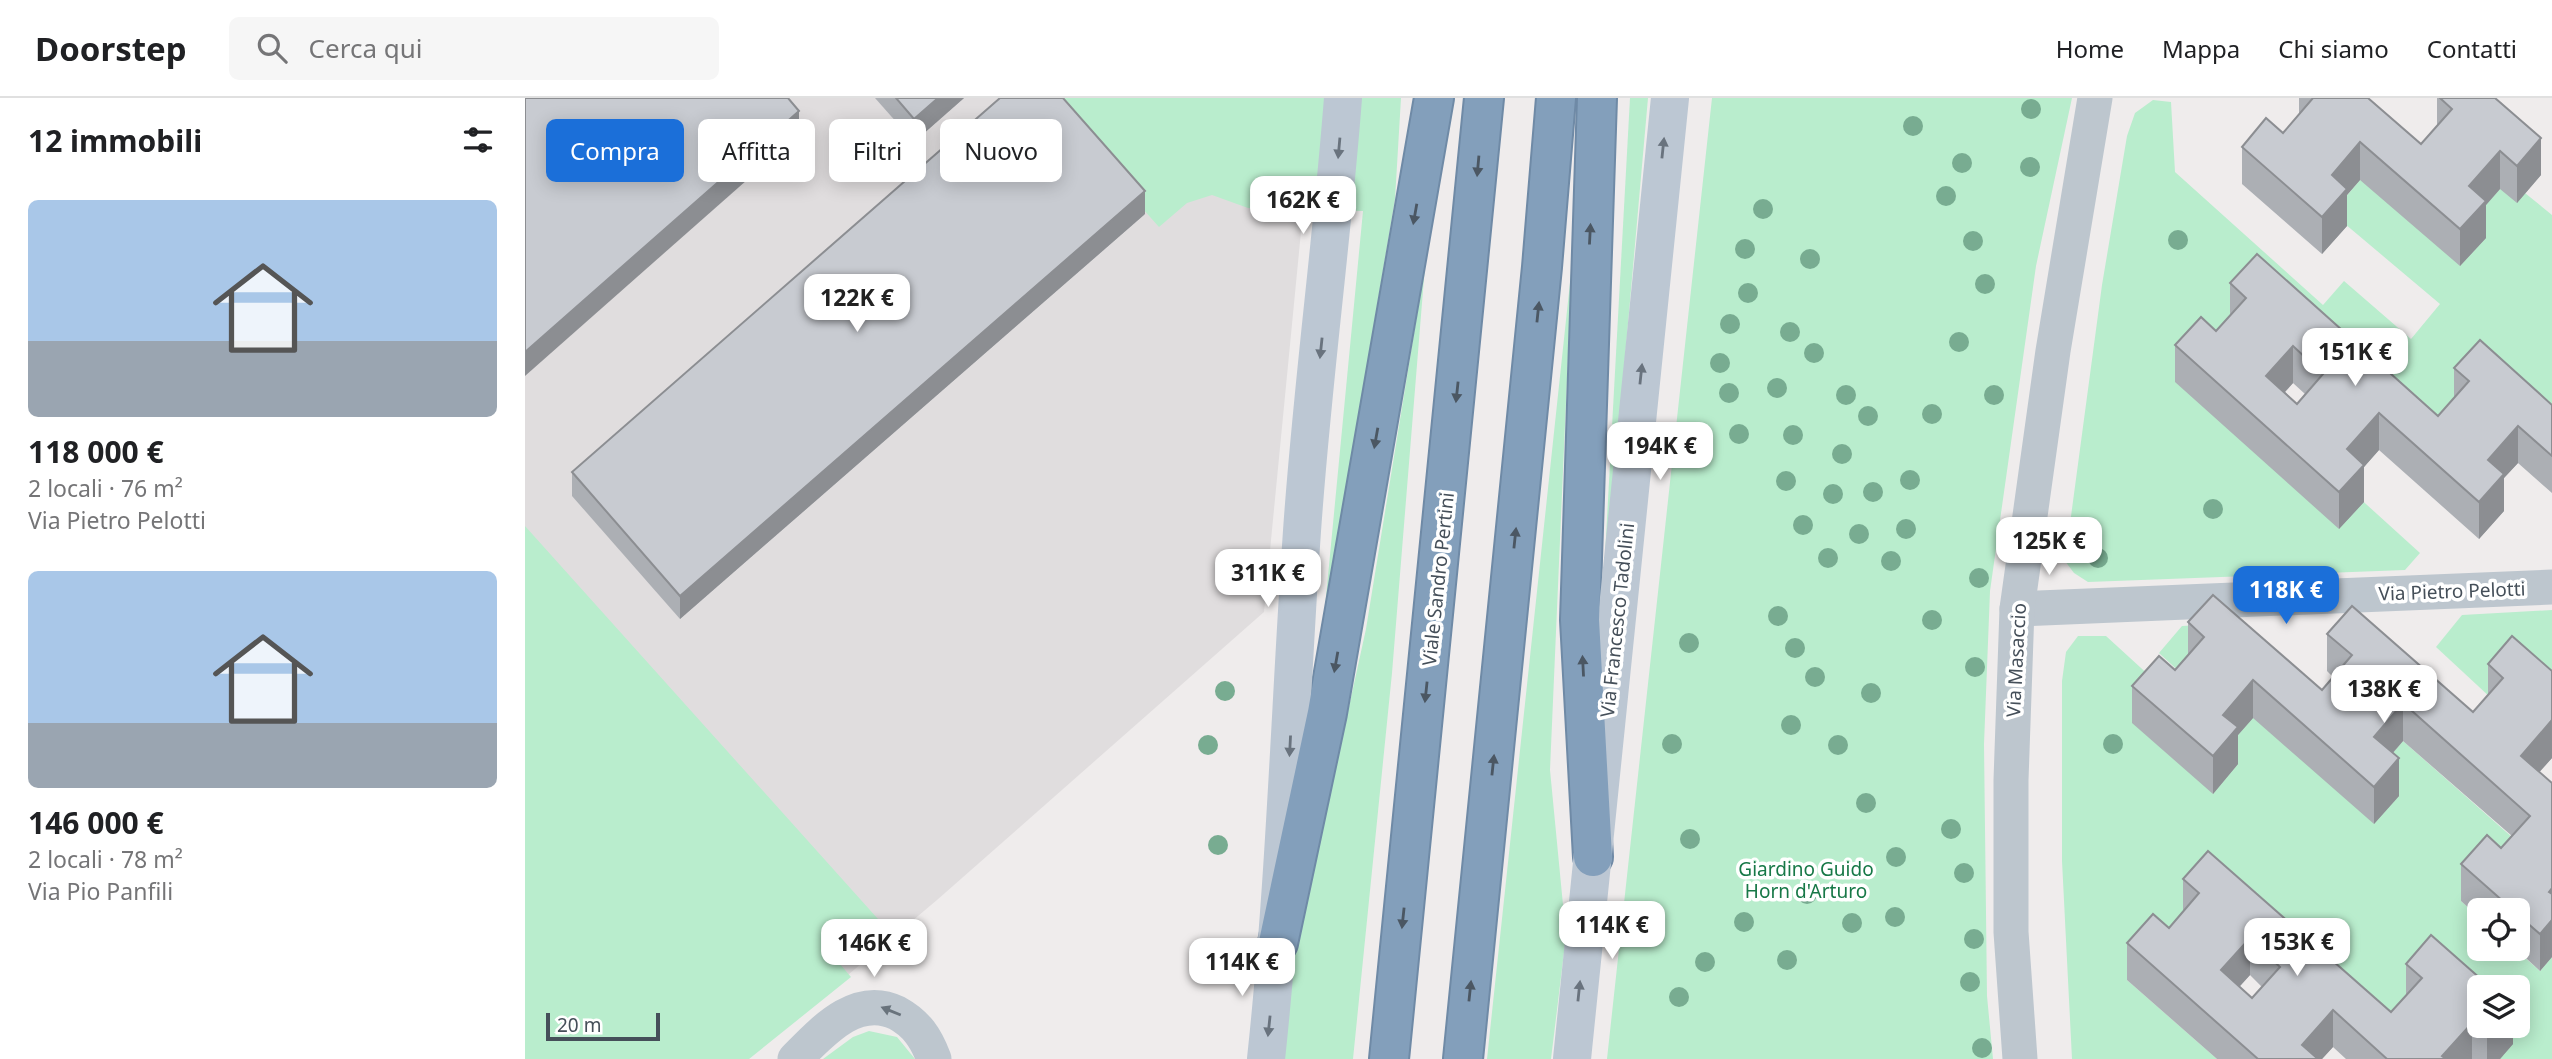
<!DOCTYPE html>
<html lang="it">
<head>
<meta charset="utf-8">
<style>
	:root { --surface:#fff; --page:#f6f6f6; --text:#202124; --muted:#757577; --line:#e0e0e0; --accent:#1b6fd9 }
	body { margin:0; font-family:"Noto Sans",sans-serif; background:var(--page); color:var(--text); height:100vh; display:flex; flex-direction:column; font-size:26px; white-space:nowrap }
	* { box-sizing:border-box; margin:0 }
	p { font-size:23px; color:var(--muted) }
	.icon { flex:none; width:38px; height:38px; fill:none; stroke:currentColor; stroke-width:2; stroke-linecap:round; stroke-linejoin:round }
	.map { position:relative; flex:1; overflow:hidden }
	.details { display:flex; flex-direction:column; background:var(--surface); width:525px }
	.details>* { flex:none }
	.hud { position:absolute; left:21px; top:21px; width:665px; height:63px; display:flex; gap:14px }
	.fabs { position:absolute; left:1942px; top:800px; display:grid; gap:14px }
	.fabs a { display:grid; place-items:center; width:63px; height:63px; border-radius:10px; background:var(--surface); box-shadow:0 4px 18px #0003; font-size:35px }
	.scale { position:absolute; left:21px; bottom:18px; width:114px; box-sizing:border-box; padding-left:7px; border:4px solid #454f59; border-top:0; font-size:19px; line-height:24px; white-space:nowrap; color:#454f59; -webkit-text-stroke:5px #fff; paint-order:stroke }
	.price { position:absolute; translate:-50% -60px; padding:0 16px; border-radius:14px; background:#fff; color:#222; font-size:23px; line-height:46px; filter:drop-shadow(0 2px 4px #0008) }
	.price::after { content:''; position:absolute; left:50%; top:42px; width:21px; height:16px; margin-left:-10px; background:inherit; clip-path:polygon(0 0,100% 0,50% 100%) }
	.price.current { background:var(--accent); color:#fff }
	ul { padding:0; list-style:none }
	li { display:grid; align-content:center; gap:14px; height:371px; padding:0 28px }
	li span { display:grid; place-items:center; height:217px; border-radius:10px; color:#555 }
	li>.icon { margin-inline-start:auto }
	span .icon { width:126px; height:126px; fill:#fffc; stroke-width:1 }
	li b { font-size:30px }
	h2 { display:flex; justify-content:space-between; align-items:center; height:84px; padding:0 28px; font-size:30px }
	.pill { padding:0 24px; border-radius:10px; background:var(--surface); box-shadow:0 4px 18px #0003; font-size:24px; line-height:63px }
	.pill.current { background:var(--accent); color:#fff }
	header { display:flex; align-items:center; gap:42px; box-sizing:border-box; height:98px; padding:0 35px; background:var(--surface); border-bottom:2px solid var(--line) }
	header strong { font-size:33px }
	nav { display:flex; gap:38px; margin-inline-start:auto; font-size:24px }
	.search { width:490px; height:63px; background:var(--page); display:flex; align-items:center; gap:18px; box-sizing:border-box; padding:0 24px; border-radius:10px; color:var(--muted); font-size:26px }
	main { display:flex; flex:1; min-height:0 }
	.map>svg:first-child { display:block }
	.education { fill:#e0ddde }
	.green { fill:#b9edcd }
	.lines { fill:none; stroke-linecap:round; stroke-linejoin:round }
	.highway-casing { stroke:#6f8aa6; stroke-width:42 }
	.street { stroke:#bdc6ce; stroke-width:35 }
	.secondary { stroke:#bcc7d3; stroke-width:38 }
	.highway { stroke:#839fbb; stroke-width:38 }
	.tree { fill:#78ac91 }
	.wall { fill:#acafb4; fill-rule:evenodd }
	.shaded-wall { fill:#8c8e92 }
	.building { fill:#c8cbd1; stroke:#8c8e92; stroke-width:2; fill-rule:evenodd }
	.oneway { fill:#69737e }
	.oneway2 { fill:#4b5763 }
	.oneway3 { fill:#69737c }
	.labels { text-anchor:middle; stroke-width:7; stroke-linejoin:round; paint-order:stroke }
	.street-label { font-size:19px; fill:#454f59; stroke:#fff }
	.park-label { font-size:19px; fill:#177847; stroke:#fff }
</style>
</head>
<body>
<header>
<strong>Doorstep</strong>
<div class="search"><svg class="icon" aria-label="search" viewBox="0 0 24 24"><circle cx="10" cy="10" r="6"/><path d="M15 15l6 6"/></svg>Cerca qui</div>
<nav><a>Home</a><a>Mappa</a><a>Chi siamo</a><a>Contatti</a></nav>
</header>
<main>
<section class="details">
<h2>12 immobili<svg class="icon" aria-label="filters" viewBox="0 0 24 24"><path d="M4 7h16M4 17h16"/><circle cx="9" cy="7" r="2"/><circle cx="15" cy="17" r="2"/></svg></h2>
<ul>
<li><span style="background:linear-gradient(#a9c7e8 65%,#9aa5b1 0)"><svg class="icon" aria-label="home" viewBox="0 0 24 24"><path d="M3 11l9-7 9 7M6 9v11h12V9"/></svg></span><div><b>118 000 €</b><p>2 locali · 76 m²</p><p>Via Pietro Pelotti</p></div></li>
<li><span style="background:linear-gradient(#a9c7e8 70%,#9aa5b1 0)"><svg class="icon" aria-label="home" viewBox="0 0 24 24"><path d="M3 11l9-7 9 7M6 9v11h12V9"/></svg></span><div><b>146 000 €</b><p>2 locali · 78 m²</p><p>Via Pio Panfili</p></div></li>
</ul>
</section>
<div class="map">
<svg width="2027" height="961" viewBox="0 0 2027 961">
	<rect width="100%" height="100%" fill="#efecec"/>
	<path class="education" d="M0 0H789L739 514 412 802 223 961H0Z"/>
	<g class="green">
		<path d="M519 0H876L870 101 798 530 838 113 723 110 687 97 662 105 634 129Z"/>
		<path d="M1105 0H1123L1076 530Z"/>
		<path d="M1187 0H1547L1511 168 1465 493 1459 646 1462 898 1468 961H1082Z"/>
		<path d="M1628 2 1646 4 1650 74 1798 207 1819 183 1886 241 1915 206 1807 115 1835 82 1944 125 1975 91 2000 95 2027 117V344L1913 355 1732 193 1691 270 1895 455 1880 472 1563 484 1549 475 1540 463 1577 187 1602 38 1610 15Z"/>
		<path d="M1047 166 1025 672 1041 838 1026 961H962Z"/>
		<path d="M900 168 867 575 828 961H755L766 873 841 531Z"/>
		<path d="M0 428 353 821 309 859 326 879 224 961H0Z"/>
		<path d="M2027 512V610L1966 600 1911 549 1937 517Z"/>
		<path d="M1695 526 1659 578 1634 555 1657 528Z"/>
		<path d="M1553 538H1581L1639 591 1698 654 1728 619 1849 676 1878 643 2005 755 1936 803 1955 820V850L1990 851 2015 873 2027 859V961H1975L1967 928H1993V889H1955L1866 951 1683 790 1602 882 1692 961H1547L1537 763V583L1541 554Z"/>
		<path d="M344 933 372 939 390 961H298L328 939Z"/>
	</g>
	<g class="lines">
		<defs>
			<g id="highway">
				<path d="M1068 759 1055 522 1072 0"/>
				<path d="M753 845 802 615 909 0"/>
				<path d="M864 961 959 0"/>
				<path d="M938 961 1017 169 1031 0"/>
			</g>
		</defs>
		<use href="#highway" class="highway-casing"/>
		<g class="street">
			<path d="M1492 511 2027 489"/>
			<path d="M270 961C297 934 331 895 372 915 392 926 401 940 409 961"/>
			<path d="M1495 961 1486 834V682L1492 511 1528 253 1570 0"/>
		</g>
		<g class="secondary">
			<path d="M741 961C760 785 765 609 777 433 787 288 807 144 818 0"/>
			<path d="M1047 961 1145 0"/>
		</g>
		<use href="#highway" class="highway"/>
	</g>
	<g class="tree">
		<circle cx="1506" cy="11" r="10"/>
		<circle cx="1388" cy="28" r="10"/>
		<circle cx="1437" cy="65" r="10"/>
		<circle cx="1505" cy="69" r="10"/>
		<circle cx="1421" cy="98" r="10"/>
		<circle cx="1238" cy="111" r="10"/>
		<circle cx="1653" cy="142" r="10"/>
		<circle cx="1448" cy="143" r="10"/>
		<circle cx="1220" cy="151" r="10"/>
		<circle cx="1285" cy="161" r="10"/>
		<circle cx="1460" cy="186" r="10"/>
		<circle cx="1223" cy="195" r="10"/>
		<circle cx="1205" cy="226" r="10"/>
		<circle cx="1265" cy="234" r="10"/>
		<circle cx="1434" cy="244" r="10"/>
		<circle cx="1289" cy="255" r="10"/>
		<circle cx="1195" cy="265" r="10"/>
		<circle cx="1252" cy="290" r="10"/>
		<circle cx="1204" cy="295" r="10"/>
		<circle cx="1321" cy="297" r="10"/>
		<circle cx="1469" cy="297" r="10"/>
		<circle cx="1407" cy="316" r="10"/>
		<circle cx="1343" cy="318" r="10"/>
		<circle cx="1214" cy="336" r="10"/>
		<circle cx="1268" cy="337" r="10"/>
		<circle cx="1317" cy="356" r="10"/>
		<circle cx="1385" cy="382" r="10"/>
		<circle cx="1261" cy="383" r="10"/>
		<circle cx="1348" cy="394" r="10"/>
		<circle cx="1308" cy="396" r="10"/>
		<circle cx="1688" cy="411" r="10"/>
		<circle cx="1278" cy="427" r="10"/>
		<circle cx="1381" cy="431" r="10"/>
		<circle cx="1334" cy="436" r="10"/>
		<circle cx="1303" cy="460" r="10"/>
		<circle cx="1573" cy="460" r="10"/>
		<circle cx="1366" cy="463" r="10"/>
		<circle cx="1454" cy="480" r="10"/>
		<circle cx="1253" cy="518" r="10"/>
		<circle cx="1407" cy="522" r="10"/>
		<circle cx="1164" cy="545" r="10"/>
		<circle cx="1270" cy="550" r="10"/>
		<circle cx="1450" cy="569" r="10"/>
		<circle cx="1290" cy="579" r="10"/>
		<circle cx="700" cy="593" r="10"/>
		<circle cx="1346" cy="595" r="10"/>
		<circle cx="1266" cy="627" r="10"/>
		<circle cx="1147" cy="646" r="10"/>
		<circle cx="1588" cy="646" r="10"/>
		<circle cx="683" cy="647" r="10"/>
		<circle cx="1313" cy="647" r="10"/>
		<circle cx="1341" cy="705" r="10"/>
		<circle cx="1426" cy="731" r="10"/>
		<circle cx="1165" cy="741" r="10"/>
		<circle cx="693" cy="747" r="10"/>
		<circle cx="1371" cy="759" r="10"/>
		<circle cx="1439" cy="775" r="10"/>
		<circle cx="1282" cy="796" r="10"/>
		<circle cx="1370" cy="819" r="10"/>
		<circle cx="1219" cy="824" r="10"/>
		<circle cx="1327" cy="825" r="10"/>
		<circle cx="1449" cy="841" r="10"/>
		<circle cx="1262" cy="862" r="10"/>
		<circle cx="1180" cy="864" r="10"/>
		<circle cx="1445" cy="884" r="10"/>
		<circle cx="1154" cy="899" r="10"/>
		<circle cx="1457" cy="950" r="10"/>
	</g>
	<g class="wall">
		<path d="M350 0H439L389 44Z"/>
		<path d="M1774 0H1843L1896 46 1912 28V0H1970L2016 77 1992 105 1975 91 1961 107V140L1935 168 1835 82 1822 97V128L1797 156 1717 86V49L1758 35 1774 17Z"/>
		<path d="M620 116 155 521 47 398V374Z"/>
		<path d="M1705 185 1913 318 1929 300V270L2027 307V395L1993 365 1979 380V413L1954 441 1854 352 1839 369V404L1814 431 1650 284V247L1691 233 1705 217ZM1768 285 1780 296 1772 306 1760 294Z"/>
		<path d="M1663 524 1797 592 1808 579 1802 573V536L1948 614 1963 597V566L2027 573V660L2014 674 2027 685V859L2015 873 1990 850H1993V812H1955V820L1936 803V766L1976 750 1987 738 1878 643 1868 655 1874 698 1849 726 1728 620 1713 637V666L1688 696 1607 625V588L1650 572 1663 557Z"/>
		<path d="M1658 781 1866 914 1881 897V866L1988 928V946L1975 961H1821L1808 949 1797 961H1692L1602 882V845L1644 830 1658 813ZM1725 877 1737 889 1727 900 1714 889Z"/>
	</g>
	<g class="shaded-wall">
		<path d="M413 0H439L389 44V21Z"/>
		<path d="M274 13V36L0 278V254Z"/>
		<path d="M2016 40V77L1992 105V68Z"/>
		<path d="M1835 44V82L1822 97V128L1797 156V119L1807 77Z"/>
		<path d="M1975 53V91L1961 107V140L1935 168V131L1944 88Z"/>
		<path d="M620 93V116L155 521V498Z"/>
		<path d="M1768 248V285L1741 315V278Z"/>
		<path d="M1854 315V352L1839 369V404L1814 431V394L1822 351Z"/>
		<path d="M1993 328V365L1979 380V413L1954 441V404L1963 362Z"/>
		<path d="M1728 582V620L1713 637V666L1688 696V658L1698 617Z"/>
		<path d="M1878 605V643L1849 676V639Z"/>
		<path d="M2027 622V660L1996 695V658Z"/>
		<path d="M1874 660V698L1849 726V689Z"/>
		<path d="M2027 790V859L2015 873V836L2024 794Z"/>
		<path d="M1725 840V877L1696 909V872Z"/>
		<path d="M1808 912V949L1797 961H1777V947Z"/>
		<path d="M1947 925V961H1917V958Z"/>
		<path d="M1972 928H1988V946L1975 961H1962V938Z"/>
	</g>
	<g class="building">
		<path d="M0 0H263L274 13 0 254Z"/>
		<path d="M371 0H413L389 21Z"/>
		<path d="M475 0H538L620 93 155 498 47 374Z"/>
		<path d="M1788 0H1843L1896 46 1927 11 1915 0H1970L2016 40 1992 68 1975 53 1944 88 1961 103 1935 131 1835 44 1807 77 1822 91 1797 119 1717 49 1741 20 1758 35Z"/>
		<path d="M1732 156 1913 318 1944 283 1929 270 1955 242 2027 307V358L1993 328 1963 362 1979 376 1954 404 1854 315 1822 351 1839 367 1814 394 1650 247 1676 219 1691 233 1721 200 1705 185ZM1768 248 1798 276 1772 306 1741 278Z"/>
		<path d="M1688 497 1797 592 1827 557 1802 536 1827 508 1948 614 1978 580 1963 566 1987 538 2027 573V622L1996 658 2027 685V790L2024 794 2027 796V822L2015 836 1993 817V812H1988L1936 766 1962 737 1976 750 2005 718 1878 605 1849 639 1874 660 1849 689 1728 582 1698 617 1713 629 1688 658 1607 588 1634 558 1650 572 1679 539 1663 524Z"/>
		<path d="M1683 753 1866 914 1897 880 1881 866 1906 837 1965 889H1955V928H1972L1962 938 1947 925 1917 958 1921 961H1862L1808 912 1777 947 1793 961H1733L1602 845 1628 816 1644 830 1674 795 1658 781ZM1725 840 1755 869 1727 900 1696 872Z"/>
	</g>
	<defs><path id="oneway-solid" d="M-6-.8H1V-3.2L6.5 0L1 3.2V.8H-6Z" transform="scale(1.75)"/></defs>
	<g class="oneway">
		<use href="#oneway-solid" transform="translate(814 50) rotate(95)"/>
		<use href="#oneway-solid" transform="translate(1138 50) rotate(-84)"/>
		<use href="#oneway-solid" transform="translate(796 250) rotate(96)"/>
		<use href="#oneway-solid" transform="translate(1116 276) rotate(-84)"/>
		<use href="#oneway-solid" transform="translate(765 648) rotate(93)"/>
		<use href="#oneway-solid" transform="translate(1054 893) rotate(-84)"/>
		<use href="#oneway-solid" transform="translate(744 928) rotate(96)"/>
	</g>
	<g class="oneway2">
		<use href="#oneway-solid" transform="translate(953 68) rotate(95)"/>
		<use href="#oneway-solid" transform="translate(890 116) rotate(100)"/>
		<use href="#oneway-solid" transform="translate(1065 136) rotate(-87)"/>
		<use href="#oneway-solid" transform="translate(1013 214) rotate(-84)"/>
		<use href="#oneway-solid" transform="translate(932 294) rotate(96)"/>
		<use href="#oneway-solid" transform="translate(851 340) rotate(100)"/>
		<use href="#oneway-solid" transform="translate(990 440) rotate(-84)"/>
		<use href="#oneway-solid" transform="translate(811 564) rotate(100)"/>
		<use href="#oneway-solid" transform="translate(1058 568) rotate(-93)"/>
		<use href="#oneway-solid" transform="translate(901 594) rotate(96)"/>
		<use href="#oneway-solid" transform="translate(968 667) rotate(-84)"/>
		<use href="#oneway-solid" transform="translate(878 820) rotate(96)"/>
		<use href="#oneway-solid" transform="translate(945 893) rotate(-84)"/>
	</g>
	<use class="oneway3" href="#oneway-solid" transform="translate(366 913) rotate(-158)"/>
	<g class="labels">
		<g class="street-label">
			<text transform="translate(913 481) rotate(-84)" y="7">Viale Sandro Pertini</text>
			<text transform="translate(1927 493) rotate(-2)" y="7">Via Pietro Pelotti</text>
			<text transform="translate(1092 522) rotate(-84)" y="7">Via Francesco Tadolini</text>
			<text transform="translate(1491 562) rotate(-87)" y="7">Via Masaccio</text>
		</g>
		<g class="park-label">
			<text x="1281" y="778">Giardino Guido<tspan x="1281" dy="22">Horn d'Arturo</tspan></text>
		</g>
	</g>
</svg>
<div class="fabs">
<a><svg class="icon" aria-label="locate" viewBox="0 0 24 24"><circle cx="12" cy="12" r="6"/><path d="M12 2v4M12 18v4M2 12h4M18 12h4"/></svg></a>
<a><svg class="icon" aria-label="layers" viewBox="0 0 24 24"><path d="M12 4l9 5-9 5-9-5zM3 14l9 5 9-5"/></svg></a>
</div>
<div class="scale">20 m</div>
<b class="price" style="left:778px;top:138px">162K €</b>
<b class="price" style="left:332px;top:236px">122K €</b>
<b class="price" style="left:1830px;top:290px">151K €</b>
<b class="price" style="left:1135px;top:384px">194K €</b>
<b class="price" style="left:1524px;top:479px">125K €</b>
<b class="price" style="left:743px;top:511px">311K €</b>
<b class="price current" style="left:1761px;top:528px">118K €</b>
<b class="price" style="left:1859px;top:627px">138K €</b>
<b class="price" style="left:1087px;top:863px">114K €</b>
<b class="price" style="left:1772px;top:880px">153K €</b>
<b class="price" style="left:349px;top:881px">146K €</b>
<b class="price" style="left:717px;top:900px">114K €</b>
<div class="hud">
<a class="pill current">Compra</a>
<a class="pill">Affitta</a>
<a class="pill">Filtri</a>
<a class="pill">Nuovo</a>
</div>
</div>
</main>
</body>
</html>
